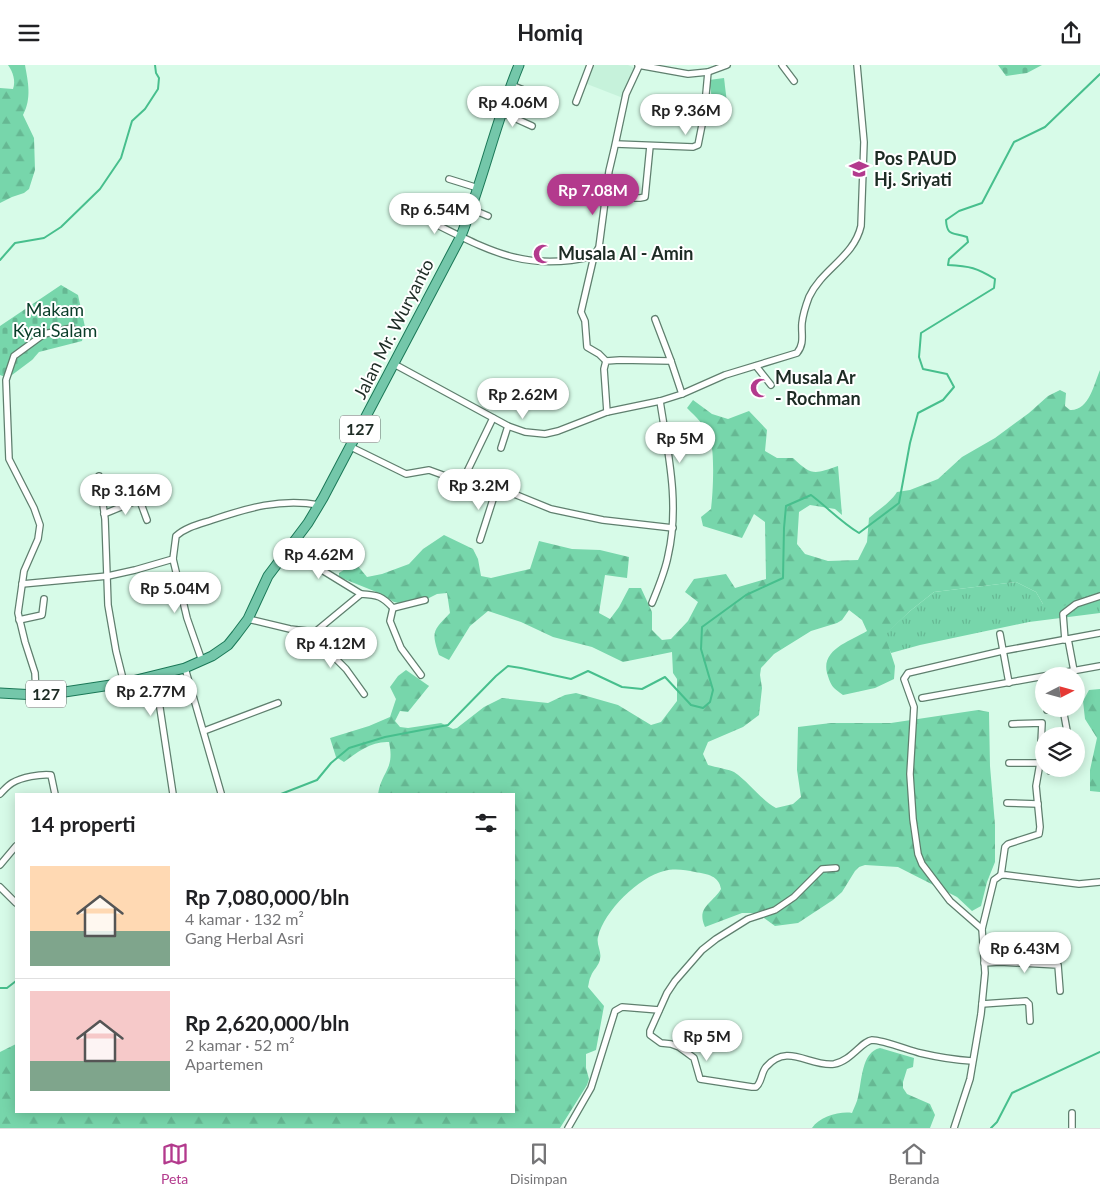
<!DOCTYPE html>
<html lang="id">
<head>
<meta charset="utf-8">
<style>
	:root { --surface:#fff; --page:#f2f2f2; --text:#202124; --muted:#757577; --line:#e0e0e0; --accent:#b33a8d }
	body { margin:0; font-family:Lato,sans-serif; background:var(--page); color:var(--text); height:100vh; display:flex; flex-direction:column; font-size:19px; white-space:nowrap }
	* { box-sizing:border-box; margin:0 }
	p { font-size:16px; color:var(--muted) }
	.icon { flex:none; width:28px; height:28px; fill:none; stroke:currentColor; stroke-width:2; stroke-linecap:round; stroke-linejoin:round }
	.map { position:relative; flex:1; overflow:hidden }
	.sheet { position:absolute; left:15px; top:728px; width:500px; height:320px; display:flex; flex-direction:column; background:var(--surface); border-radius:0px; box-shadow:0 2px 12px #0003 }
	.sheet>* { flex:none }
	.needle { width:32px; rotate:84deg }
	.fabs { position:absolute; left:1035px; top:602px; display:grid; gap:10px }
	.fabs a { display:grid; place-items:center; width:50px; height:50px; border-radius:50%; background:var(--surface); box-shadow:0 2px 12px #0003; font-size:25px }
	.price { position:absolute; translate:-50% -42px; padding:0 11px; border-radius:18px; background:#fff; color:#222; font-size:16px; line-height:32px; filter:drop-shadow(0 1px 2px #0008) }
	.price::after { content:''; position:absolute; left:50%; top:30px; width:15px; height:11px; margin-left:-8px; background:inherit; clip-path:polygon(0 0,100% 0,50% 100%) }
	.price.on { background:var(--accent); color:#fff }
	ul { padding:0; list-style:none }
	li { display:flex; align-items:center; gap:15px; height:125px; padding:0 15px }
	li+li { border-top:1px solid var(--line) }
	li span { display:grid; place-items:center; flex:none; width:140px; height:100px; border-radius:0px; color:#555 }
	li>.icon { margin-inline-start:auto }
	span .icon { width:60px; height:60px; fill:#fffc; stroke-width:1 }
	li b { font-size:21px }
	h2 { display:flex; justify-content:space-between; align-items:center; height:60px; padding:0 15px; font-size:21px }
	header { display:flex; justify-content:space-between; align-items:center; height:65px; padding:0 15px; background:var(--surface); font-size:22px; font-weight:700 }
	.tab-bar { display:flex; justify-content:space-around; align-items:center; height:70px; border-top:1px solid var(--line); background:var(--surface); font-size:14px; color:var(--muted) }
	.tab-bar a { display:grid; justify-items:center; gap:2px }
	.tab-bar .on { color:var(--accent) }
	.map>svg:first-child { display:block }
	.built { fill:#c6f2db }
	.grass { fill:url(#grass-tufts) }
	.forest { fill:url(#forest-firs) }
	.cemetery { fill:url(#cemetery-stones) }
	.pitch { fill:#77d6ab }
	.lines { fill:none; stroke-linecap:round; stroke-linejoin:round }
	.stream { stroke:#47bf8d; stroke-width:2 }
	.street-casing { stroke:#5f7f6e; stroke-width:8 }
	.primary-casing { stroke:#1a7857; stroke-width:11 }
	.street { stroke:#fff; stroke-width:5.5 }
	.primary { stroke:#74c7aa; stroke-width:9 }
	.labels { text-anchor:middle; stroke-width:4; stroke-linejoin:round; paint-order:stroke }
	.shield { fill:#fff; stroke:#616b66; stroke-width:1 }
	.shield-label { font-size:16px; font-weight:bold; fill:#1d2b24 }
	.poi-label { font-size:18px; font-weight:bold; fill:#1d2b24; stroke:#fff; text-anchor:start }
	.park-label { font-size:18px; fill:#093d29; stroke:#fff }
	.street-label { font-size:18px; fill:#1d2b24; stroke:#fff }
</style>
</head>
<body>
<header><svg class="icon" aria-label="menu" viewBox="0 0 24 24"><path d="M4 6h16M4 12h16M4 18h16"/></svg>Homiq<svg class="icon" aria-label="share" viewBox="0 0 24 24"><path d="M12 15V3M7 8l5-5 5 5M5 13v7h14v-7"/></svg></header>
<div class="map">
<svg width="1100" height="1063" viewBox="0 0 1100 1063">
	<defs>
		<pattern id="grass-tufts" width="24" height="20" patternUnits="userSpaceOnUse" patternTransform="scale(1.25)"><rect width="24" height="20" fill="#77d6ab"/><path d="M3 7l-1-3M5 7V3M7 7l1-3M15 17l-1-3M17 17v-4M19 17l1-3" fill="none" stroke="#66b893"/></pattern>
		<pattern id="forest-firs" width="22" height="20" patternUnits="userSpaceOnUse" patternTransform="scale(1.25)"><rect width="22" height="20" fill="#77d6ab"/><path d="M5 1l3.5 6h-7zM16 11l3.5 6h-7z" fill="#66b893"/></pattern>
		<pattern id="cemetery-stones" width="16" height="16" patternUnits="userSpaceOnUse" patternTransform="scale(1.25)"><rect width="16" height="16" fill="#77d6ab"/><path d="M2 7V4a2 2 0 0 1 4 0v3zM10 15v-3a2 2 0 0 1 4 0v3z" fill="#66b893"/></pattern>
	</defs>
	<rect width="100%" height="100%" fill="#d7fbe8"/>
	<path class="built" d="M594 0H628L635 3 623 33 587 19Z"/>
	<path class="grass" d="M1016 517 1036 527 1043 539 1078 535 1092 527H1100V548L1029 557 920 580 891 588 883 571 910 546 934 527Z"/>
	<g class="forest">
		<path d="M8 0H25C28 17 32 33 23 50L34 73 35 105 29 124 24 128 12 132 0 138V23L13 24C16 16 13 7 8 0Z"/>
		<path d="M1100 305V527C1085 528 1070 543 1055 542 1051 542 1047 540 1043 539L1036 527 1016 517 934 527 910 546 885 570 895 601 894 614 875 623 843 630C832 622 831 621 827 608 821 584 851 576 867 566L862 555 849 545 842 555 837 558 811 566 774 589 761 603 760 610 762 623 759 650 743 662 708 677 703 689 708 700C715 702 731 705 734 707 750 718 760 734 776 743L793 739 801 732 797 705 798 662 831 658H891L978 645 989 647 990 701 995 760V797L987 817 981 841 972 846 957 832 898 802 865 800 859 802 855 806 842 827 833 835 798 858 775 861 757 848H742L705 862C696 842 712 839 721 824 719 811 708 809 695 807 685 805 675 803 664 806 639 812 604 846 598 872 596 879 602 887 600 894 599 901 593 905 591 911 589 914 589 918 588 922L604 941 596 985 586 989V1003L589 1014 587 1020 560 1063H0V987L16 979V1046H514V729H378C382 705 395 705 389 677 372 676 357 687 344 697L336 692 330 673 369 661 390 652 396 634 390 622 398 611 406 605 429 621 408 647 400 646 395 656 400 662 408 663 441 658 453 664 457 663 484 642 502 633 548 638 565 630 576 628 618 640 651 660 661 657 677 636V614L673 608 672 587 623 597 592 582 553 572 521 557 488 546 470 561 449 595 439 590C431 566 433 566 450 548L447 528 437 529 413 541 394 537 379 528 339 512V508L350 501 357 500 367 512 382 509 409 499 423 484 444 470 473 484 478 494 481 511 491 513 530 504 539 476 572 484 600 485 629 492 627 513 605 510 599 548 610 554 619 542 629 523H641L652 547V565L662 575 671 574 688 556 698 537 685 527 694 514 726 509 735 523 766 514 765 457 754 449 742 473 703 461 701 452 711 444C713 429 715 387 710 374 706 361 696 352 687 343L693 335 712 349 728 354 749 346 767 365 765 386 777 393H793C812 411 814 409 838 401L842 450 835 444 810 440 799 447 797 479 805 489 828 496 858 495 867 477 869 453C879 444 890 438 897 427L910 425 938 414 962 392 995 373 1029 348 1048 331 1060 325 1066 328 1065 341 1070 345C1089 346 1094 319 1100 305Z"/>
		<path d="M1100 624V727L1090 726V705L1097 673 1085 654 1083 636 1089 625Z"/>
		<path d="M880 983 914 993 913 1002 907 1004 903 1017V1023L907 1029 930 1039 935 1050 930 1063H812C819 1052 840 1046 852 1048 854 1043 857 1037 858 1032 862 1017 861 987 880 983Z"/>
	</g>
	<g class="cemetery">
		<path d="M998 0H1042L1027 8 1006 11Z"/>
		<path d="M61 220 78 230 85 262 82 276 39 287 32 295 8 313 0 310V261Z"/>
	</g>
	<path class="pitch" d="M724 13 727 38 713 40 709 15Z"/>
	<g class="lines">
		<g class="stream">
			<path d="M0 195 15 178 44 173 61 162 100 124 121 93 132 56 145 44 158 24 159 13 156 8 155 0"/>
			<path d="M281 729 317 715 331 698 349 683 385 672 448 660 496 611 508 601 521 603 571 614 588 606 622 622 642 624 665 612 691 640 703 643 710 637 713 625 701 584 702 562 746 530 783 513 784 463 786 441 811 430C827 442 841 457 859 468L899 438 910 378 918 348 943 335 954 322 947 309 923 304 919 292 921 268 994 223 995 214C977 203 970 201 948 200L949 194 968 177 967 172C953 167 947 172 946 155L959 146 982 138 1014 77 1045 62 1100 9"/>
			<path d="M0 923H7L16 916"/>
			<path d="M991 1063 997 1057 1012 1028 1100 987"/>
		</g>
		<defs>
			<g id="street">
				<path d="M638 0 688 9 708 7 727 0"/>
				<path d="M782 0 794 16"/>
				<path d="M511 20 541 32"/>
				<path d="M576 37 590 0"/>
				<path d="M501 47 532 61"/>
				<path d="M616 79 693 82 698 80 704 50 708 7"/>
				<path d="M449 114 478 123"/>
				<path d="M606 133H640L645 132 650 81"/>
				<path d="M471 144 488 151"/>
				<path d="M419 151C482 181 520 209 594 191L599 182 609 106 614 85 626 29 639 1"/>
				<path d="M594 191 581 247 585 256 587 282 599 289 606 296"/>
				<path d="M655 254 671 296"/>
				<path d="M394 299 508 361 525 367 545 369 558 366 607 347 660 336 682 329 725 310 797 288C805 278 801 269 802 258 803 249 806 240 809 232 822 204 854 192 861 161L864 77 857 0"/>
				<path d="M756 301 771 320"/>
				<path d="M607 347 604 304 606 296 620 295 671 296 682 329"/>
				<path d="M351 382 406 409 429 405 462 417 497 422 551 444 603 455 673 463"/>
				<path d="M501 383 508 361"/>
				<path d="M99 411 105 454 108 540 116 586 124 618"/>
				<path d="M462 417 493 353"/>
				<path d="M104 449 138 435 140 436 147 455"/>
				<path d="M480 475 497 422"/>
				<path d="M292 479 317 502 361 529"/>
				<path d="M173 494 187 553 202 596"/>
				<path d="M22 519 108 511 135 505 173 494 176 471C186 462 200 459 212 455 247 443 281 433 319 440"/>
				<path d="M652 538C658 523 665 507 668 491 680 439 668 388 660 336"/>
				<path d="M393 543 390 556 401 583 421 610"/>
				<path d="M248 554 290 564 315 567 361 529C378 530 382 531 393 543L425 535"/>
				<path d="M19 555 42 550 44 534"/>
				<path d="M315 567 327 585 346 604 364 629"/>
				<path d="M1000 569 1009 618"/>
				<path d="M1068 574 1074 606"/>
				<path d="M1065 575 1063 549 1076 539 1100 531"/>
				<path d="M185 603 221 728"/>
				<path d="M155 610 173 729"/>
				<path d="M36 630 35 608 25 577 18 548 24 506 38 474 40 460 34 443 9 394 6 315 14 291 44 269 72 263"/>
				<path d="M922 633 1100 601"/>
				<path d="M1063 644 1068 671"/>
				<path d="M1047 645 1056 644"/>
				<path d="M204 666 278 638"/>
				<path d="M1009 698H1040"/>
				<path d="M1050 706 1066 704"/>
				<path d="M0 729C4 725 7 721 12 718 22 712 40 709 51 710L55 729"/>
				<path d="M1007 738 1038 739"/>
				<path d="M0 800 16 781"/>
				<path d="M836 803 822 804 794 832 775 845 748 854 716 874 702 885 675 916 667 928 650 966V970L661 978 671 979 679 982 694 993 700 1014 752 1022H756C762 1017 761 1008 766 1002 788 977 809 1002 834 999 851 996 862 976 872 975 883 975 908 985 920 988 937 992 955 995 972 996"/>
				<path d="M1001 810 1005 782 1008 779 1039 769 1040 762 1036 721 1040 698 1042 658 1012 659"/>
				<path d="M0 822 16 838"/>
				<path d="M982 864 994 815 1001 810H1006L1079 819 1100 817"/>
				<path d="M984 898 1000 897 1058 900 1060 926"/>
				<path d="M982 939 1026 936 1029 939 1030 956"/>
				<path d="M1072 1048V1063"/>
				<path d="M568 1063 591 1023 615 946 622 942 659 945"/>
				<path d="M954 1063 970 1014 981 949 985 908 982 864 950 836 922 799 918 789 913 754 910 709 914 642 904 614 908 608 1002 586 1100 568"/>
			</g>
			<path id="primary" d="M0 628 36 630 58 628 124 618 185 603 212 591 228 580 236 570 248 554 268 511 308 458 323 433 461 171C483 115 496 56 519 0"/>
		</defs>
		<use href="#street" class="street-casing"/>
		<use href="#primary" class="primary-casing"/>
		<use href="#street" class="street"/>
		<use href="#primary" class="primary"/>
	</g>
	<defs>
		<symbol id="school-bare" viewBox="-9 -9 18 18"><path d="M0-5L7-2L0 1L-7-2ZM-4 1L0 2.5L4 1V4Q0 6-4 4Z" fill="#b33a8d" stroke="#fff" stroke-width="2.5" paint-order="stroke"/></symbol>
		<symbol id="mosque-bare" viewBox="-9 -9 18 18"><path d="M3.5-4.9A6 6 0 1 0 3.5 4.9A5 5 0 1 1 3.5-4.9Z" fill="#b33a8d" stroke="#fff" stroke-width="2.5" paint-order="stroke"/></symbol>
	</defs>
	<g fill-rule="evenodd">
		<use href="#school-bare" x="845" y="90" width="28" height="28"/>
		<use href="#mosque-bare" x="529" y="175" width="28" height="28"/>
		<use href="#mosque-bare" x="746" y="309" width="28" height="28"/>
	</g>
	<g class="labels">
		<g class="shield">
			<rect x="340" y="350.5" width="40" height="27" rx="4"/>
			<rect x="26" y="615.5" width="40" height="27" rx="4"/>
		</g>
		<g class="shield-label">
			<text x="360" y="370">127</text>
			<text x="46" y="635">127</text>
		</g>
		<g class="poi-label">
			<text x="874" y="100">Pos PAUD<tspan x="874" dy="21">Hj. Sriyati</tspan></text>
			<text x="558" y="195">Musala Al - Amin</text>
			<text x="775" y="319">Musala Ar<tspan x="775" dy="21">- Rochman</tspan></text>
		</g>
		<g class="park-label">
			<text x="55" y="251">Makam<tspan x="55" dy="21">Kyai Salam</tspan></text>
		</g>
		<g class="street-label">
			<text transform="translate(394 264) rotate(-63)" y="6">Jalan Mr. Wuryanto</text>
		</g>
	</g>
</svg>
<div class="fabs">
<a><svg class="needle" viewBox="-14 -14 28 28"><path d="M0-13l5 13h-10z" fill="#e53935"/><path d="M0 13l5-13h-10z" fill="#757577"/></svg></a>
<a><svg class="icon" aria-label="layers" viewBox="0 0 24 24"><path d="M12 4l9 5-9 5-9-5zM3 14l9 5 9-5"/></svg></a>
</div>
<b class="price" style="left:513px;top:63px">Rp 4.06M</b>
<b class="price" style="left:686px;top:71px">Rp 9.36M</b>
<b class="price on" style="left:593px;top:151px">Rp 7.08M</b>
<b class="price" style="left:435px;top:170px">Rp 6.54M</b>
<b class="price" style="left:523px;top:355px">Rp 2.62M</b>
<b class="price" style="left:680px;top:399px">Rp 5M</b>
<b class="price" style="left:479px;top:446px">Rp 3.2M</b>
<b class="price" style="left:126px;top:451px">Rp 3.16M</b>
<b class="price" style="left:319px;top:515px">Rp 4.62M</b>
<b class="price" style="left:175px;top:549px">Rp 5.04M</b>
<b class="price" style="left:331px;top:604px">Rp 4.12M</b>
<b class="price" style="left:151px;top:652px">Rp 2.77M</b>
<b class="price" style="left:1025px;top:909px">Rp 6.43M</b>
<b class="price" style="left:707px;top:997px">Rp 5M</b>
<section class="sheet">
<h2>14 properti<svg class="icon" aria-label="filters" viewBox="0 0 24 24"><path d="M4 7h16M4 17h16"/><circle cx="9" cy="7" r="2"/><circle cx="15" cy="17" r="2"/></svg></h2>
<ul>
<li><span style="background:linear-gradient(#ffd9b3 65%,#7fa58c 0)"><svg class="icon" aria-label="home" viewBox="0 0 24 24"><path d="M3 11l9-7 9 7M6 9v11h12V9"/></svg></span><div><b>Rp 7,080,000/bln</b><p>4 kamar · 132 m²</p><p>Gang Herbal Asri</p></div></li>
<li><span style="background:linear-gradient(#f6c9c9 70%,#7fa58c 0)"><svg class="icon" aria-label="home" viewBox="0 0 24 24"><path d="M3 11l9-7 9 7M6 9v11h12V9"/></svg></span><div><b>Rp 2,620,000/bln</b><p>2 kamar · 52 m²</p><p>Apartemen</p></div></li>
</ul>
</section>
</div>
<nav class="tab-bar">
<a class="on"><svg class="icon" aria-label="map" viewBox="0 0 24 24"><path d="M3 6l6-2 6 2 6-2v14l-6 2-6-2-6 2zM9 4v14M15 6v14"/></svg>Peta</a>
<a><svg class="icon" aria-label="saved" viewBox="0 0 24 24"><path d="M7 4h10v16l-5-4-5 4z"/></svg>Disimpan</a>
<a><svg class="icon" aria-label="home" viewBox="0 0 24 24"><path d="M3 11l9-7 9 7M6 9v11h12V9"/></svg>Beranda</a>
</nav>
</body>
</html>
